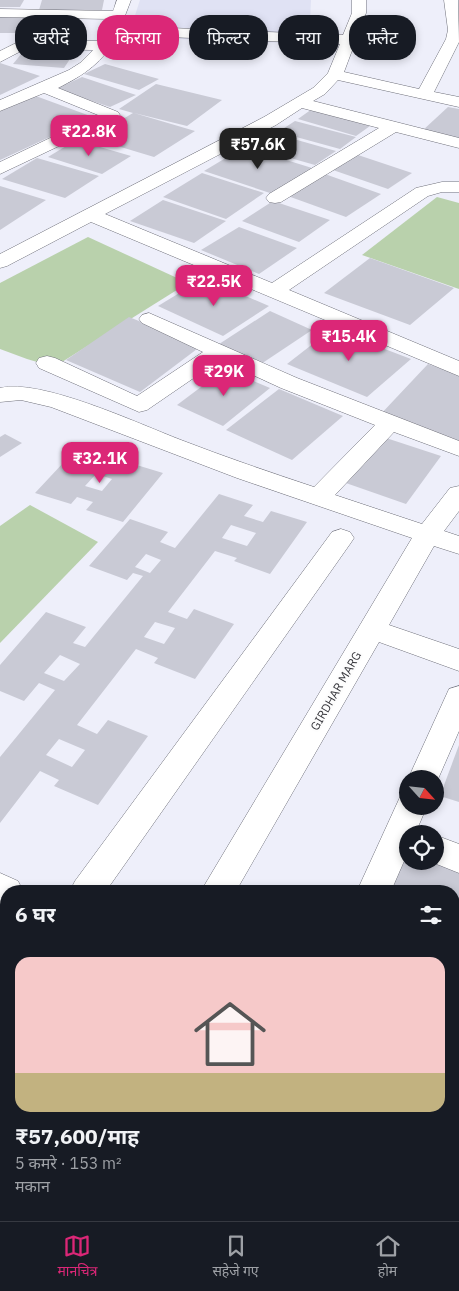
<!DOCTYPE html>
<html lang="hi">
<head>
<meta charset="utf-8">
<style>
	:root { --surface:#171b24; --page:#242831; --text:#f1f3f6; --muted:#9ea1a6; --line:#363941; --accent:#db2777 }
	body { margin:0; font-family:"IBM Plex Sans","Noto Sans Devanagari",sans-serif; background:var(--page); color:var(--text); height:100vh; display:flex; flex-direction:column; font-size:19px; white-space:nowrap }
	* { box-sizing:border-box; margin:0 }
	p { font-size:16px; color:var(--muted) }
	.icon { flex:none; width:28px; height:28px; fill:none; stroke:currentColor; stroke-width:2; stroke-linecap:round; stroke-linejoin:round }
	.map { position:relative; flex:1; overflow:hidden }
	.sheet { position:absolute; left:0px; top:885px; width:460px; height:336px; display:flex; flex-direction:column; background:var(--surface); border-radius:20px 20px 0 0; box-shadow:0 2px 8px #0003 }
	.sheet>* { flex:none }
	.hud { position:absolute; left:15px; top:15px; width:430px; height:45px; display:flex; gap:10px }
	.needle { width:32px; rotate:117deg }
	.tools { position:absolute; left:399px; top:770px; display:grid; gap:10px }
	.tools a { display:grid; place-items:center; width:45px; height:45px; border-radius:50%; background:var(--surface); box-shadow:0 2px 8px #0003; font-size:25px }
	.price { position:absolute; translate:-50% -42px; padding:0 11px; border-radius:10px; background:var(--accent); color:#fff; font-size:16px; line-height:32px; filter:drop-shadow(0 1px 2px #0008) }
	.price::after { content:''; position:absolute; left:50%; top:30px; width:15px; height:11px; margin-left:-8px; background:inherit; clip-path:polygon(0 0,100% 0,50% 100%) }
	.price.on { background:#222; color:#fff }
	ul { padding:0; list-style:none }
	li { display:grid; align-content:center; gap:10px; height:265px; padding:0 15px }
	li+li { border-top:1px solid var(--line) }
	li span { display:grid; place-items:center; height:155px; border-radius:15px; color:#555 }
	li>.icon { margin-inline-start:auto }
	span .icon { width:90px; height:90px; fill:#fffc; stroke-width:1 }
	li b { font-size:21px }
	h2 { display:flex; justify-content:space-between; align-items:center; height:60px; padding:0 15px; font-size:21px }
	.tag { padding:0 18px; border-radius:20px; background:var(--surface); box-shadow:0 2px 8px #0003; font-size:18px; line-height:45px }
	.tag.on { background:var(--accent); color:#fff }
	.tab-bar { display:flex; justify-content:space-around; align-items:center; height:70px; border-top:1px solid var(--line); background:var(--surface); font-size:14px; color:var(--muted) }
	.tab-bar a { display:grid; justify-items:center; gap:2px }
	.tab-bar .on { color:var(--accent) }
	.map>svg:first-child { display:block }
	.built { fill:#e0e2f4 }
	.green { fill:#b9d1ac }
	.building { fill:#c9cad5; fill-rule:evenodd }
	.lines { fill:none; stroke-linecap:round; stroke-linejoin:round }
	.minor-casing { stroke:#6f707a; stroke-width:1 }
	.minor { fill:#fff; fill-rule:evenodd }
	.labels { text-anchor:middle; stroke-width:4.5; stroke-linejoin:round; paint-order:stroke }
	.street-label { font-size:12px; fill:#39393e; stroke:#fdfdfd }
</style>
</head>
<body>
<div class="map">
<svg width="459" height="1221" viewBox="0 0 459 1221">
	<rect width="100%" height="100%" fill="#eeeffa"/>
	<path class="built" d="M140 0H311L309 44 128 37Z"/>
	<g class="green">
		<path d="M437 197 459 203V289L362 255Z"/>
		<path d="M88 237 188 283 54 367 27 359 0 349V283Z"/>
		<path d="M30 505 98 542 0 643V526Z"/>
	</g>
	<g class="building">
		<path d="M0 0H24L20 7H0Z"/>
		<path d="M42 0H104L102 10H39Z"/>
		<path d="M0 17 24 18 17 33H0Z"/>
		<path d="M30 17 80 19 67 44 15 42Z"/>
		<path d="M27 47 76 50 64 68 13 64Z"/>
		<path d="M0 63 40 76 0 95Z"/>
		<path d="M105 64 159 79 139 90 84 74Z"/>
		<path d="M82 77 136 95 110 107 56 89Z"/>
		<path d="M156 84 222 100 187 126 134 113 195 131 154 157 91 138 133 113 119 109Z"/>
		<path d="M33 95 93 117 0 160V109Z"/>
		<path d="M448 107 459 109V138L422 131Z"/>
		<path d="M312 109 370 126 356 136 298 119Z"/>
		<path d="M295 121 356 137 340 149 278 132Z"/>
		<path d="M276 134 336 151 315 165 255 148Z"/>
		<path d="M76 140 131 156 102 174 48 157Z"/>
		<path d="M244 147 312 168 273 194 204 171Z"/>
		<path d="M355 154 412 173 388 189 330 169Z"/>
		<path d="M37 158 99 176 65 198 2 179Z"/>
		<path d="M202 173 264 193 226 219 163 197Z"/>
		<path d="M322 173 381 194 346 217 285 195Z"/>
		<path d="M0 186 46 200 0 230Z"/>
		<path d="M163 200 226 221 194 243 130 221Z"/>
		<path d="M273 201 330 220 299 242 242 221Z"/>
		<path d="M239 227 297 248 259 274 201 250Z"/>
		<path d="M370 258 454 288 410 325 324 293Z"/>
		<path d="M204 278 269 306 223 336 158 306Z"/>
		<path d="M270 311 312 330 255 368 213 348Z"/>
		<path d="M129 317 201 346 140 392 66 360Z"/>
		<path d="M332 329 411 359 367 397 287 364Z"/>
		<path d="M428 364 459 375V445L379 416Z"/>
		<path d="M225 369 270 388 223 426 177 405Z"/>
		<path d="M279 389 343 416 292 460 226 430Z"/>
		<path d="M5 434 22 443 0 457V437Z"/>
		<path d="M380 436 441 456 406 504 343 482Z"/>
		<path d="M78 447 114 458 108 466 124 471 130 463 163 473 123 522 86 510 93 502 77 497 71 504 35 493ZM96 474 112 479 102 491 85 486Z"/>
		<path d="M219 494 253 505 244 516 263 522 271 511 307 522 270 574 234 561 237 558 215 551 168 612 187 619 194 609 234 624 195 679 154 663 158 658 136 649 77 725 97 734 108 720 148 736 98 805 54 786 59 780 40 771 0 823V757L55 690 39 683 24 701 0 691V665L46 612 86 627 73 643 85 647 143 576 133 573 127 580 89 566 130 519 168 532 160 542 175 548ZM231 525 256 533 247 546 222 538ZM146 554 161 560 150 573 135 567ZM155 622 175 628 164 644 144 637ZM60 655 80 664 64 681 44 673ZM59 739 85 750 72 767 46 755Z"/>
		<path d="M459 745V802L440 796Z"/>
		<path d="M408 854V861H431L459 873V1014L454 1012V891H390Z"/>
		<path d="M454 1028 459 1030V1221H436L424 1215H454Z"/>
		<path d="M6 1074V1215H31L28 1221H0V1084Z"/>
		<path d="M93 1215H288L285 1221H90Z"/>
	</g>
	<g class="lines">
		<defs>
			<g id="minor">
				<path d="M117 0H131L121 26 343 35 352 13V0H366V13L344 72 419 89 446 39 448 30 444 0H458L459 42 434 92 459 97V107L338 80 325 94 313 101 459 138V148L396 132 281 202 275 203 269 202 266 198 269 194 379 128 302 108 276 125 105 214 272 283 416 188 442 182H459V192H442L428 196 289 290 459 361V376L91 222 7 266 0 268V254L264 117 313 88 328 73 340 44 117 35C104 62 84 75 58 88L118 112 120 115 118 118 0 174V162L98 115 44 93 0 111V100L69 70 80 63 93 50 25 49 0 62V51L22 40 99 41 109 19 0 17V9L113 11Z"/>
				<path d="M149 313 297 378 459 441V456L394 432 335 495 422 524 450 488 459 486V511L444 531 459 536V554L434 546 389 625 459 649V671L379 642 236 891H201L412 538 237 478 51 407 21 400 0 402V388C41 378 139 424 181 440 225 457 269 472 314 487L375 425 281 388 220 360 147 410 139 412 39 368 36 363 39 358 47 356 55 358 137 396 203 352 142 323 139 319 142 315Z"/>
				<path d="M341 529 350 532 354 538 350 544 106 891H70L75 881 332 532Z"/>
				<path d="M459 686V731L435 786V779H408L449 689Z"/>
				<path d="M408 794V806H427L415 834H408V852L391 891H357L400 797Z"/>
				<path d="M435 835 459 844V873L429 861H435Z"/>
				<path d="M0 873 18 881 23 891H6V906L0 904Z"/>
				<path d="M6 992V1033L0 1035V994Z"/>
				<path d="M454 1006 459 1008V1043L454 1041Z"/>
				<path d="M58 1215H100L97 1221H55Z"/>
				<path d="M273 1215H315L313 1221H271Z"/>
				<path d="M389 1215H440L443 1221H392Z"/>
			</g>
		</defs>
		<use href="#minor" class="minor-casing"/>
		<use href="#minor" class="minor"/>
	</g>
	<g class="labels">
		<g class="street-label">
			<text transform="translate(336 691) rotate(-60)" y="4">GIRDHAR MARG</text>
		</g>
	</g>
</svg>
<div class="tools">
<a><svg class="needle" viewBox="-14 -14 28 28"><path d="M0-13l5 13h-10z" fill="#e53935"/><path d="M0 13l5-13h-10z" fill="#9ea1a6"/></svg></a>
<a><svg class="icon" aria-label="locate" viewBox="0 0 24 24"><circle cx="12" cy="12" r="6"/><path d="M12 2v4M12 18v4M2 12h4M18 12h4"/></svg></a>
</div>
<b class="price" style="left:89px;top:157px">₹22.8K</b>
<b class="price on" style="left:258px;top:170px">₹57.6K</b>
<b class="price" style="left:214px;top:307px">₹22.5K</b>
<b class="price" style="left:349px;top:362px">₹15.4K</b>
<b class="price" style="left:224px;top:397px">₹29K</b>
<b class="price" style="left:100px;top:484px">₹32.1K</b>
<div class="hud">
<a class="tag">खरीदें</a>
<a class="tag on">किराया</a>
<a class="tag">फ़िल्टर</a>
<a class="tag">नया</a>
<a class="tag">फ़्लैट</a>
</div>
<section class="sheet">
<h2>6 घर<svg class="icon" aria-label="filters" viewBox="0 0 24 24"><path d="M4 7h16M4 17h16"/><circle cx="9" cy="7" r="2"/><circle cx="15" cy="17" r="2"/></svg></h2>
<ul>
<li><span style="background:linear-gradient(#f6c9c9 75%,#c2b280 0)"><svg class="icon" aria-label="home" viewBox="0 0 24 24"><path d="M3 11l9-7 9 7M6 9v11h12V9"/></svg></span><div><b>₹57,600/माह</b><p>5 कमरे · 153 m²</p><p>मकान</p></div></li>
</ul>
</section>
</div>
<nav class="tab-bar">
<a class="on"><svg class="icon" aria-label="map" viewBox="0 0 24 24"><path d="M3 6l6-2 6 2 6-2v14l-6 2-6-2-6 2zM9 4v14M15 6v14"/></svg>मानचित्र</a>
<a><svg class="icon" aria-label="saved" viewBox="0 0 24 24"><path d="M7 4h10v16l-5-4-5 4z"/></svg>सहेजे गए</a>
<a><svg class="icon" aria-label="home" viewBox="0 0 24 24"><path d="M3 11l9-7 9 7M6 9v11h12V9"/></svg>होम</a>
</nav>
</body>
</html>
